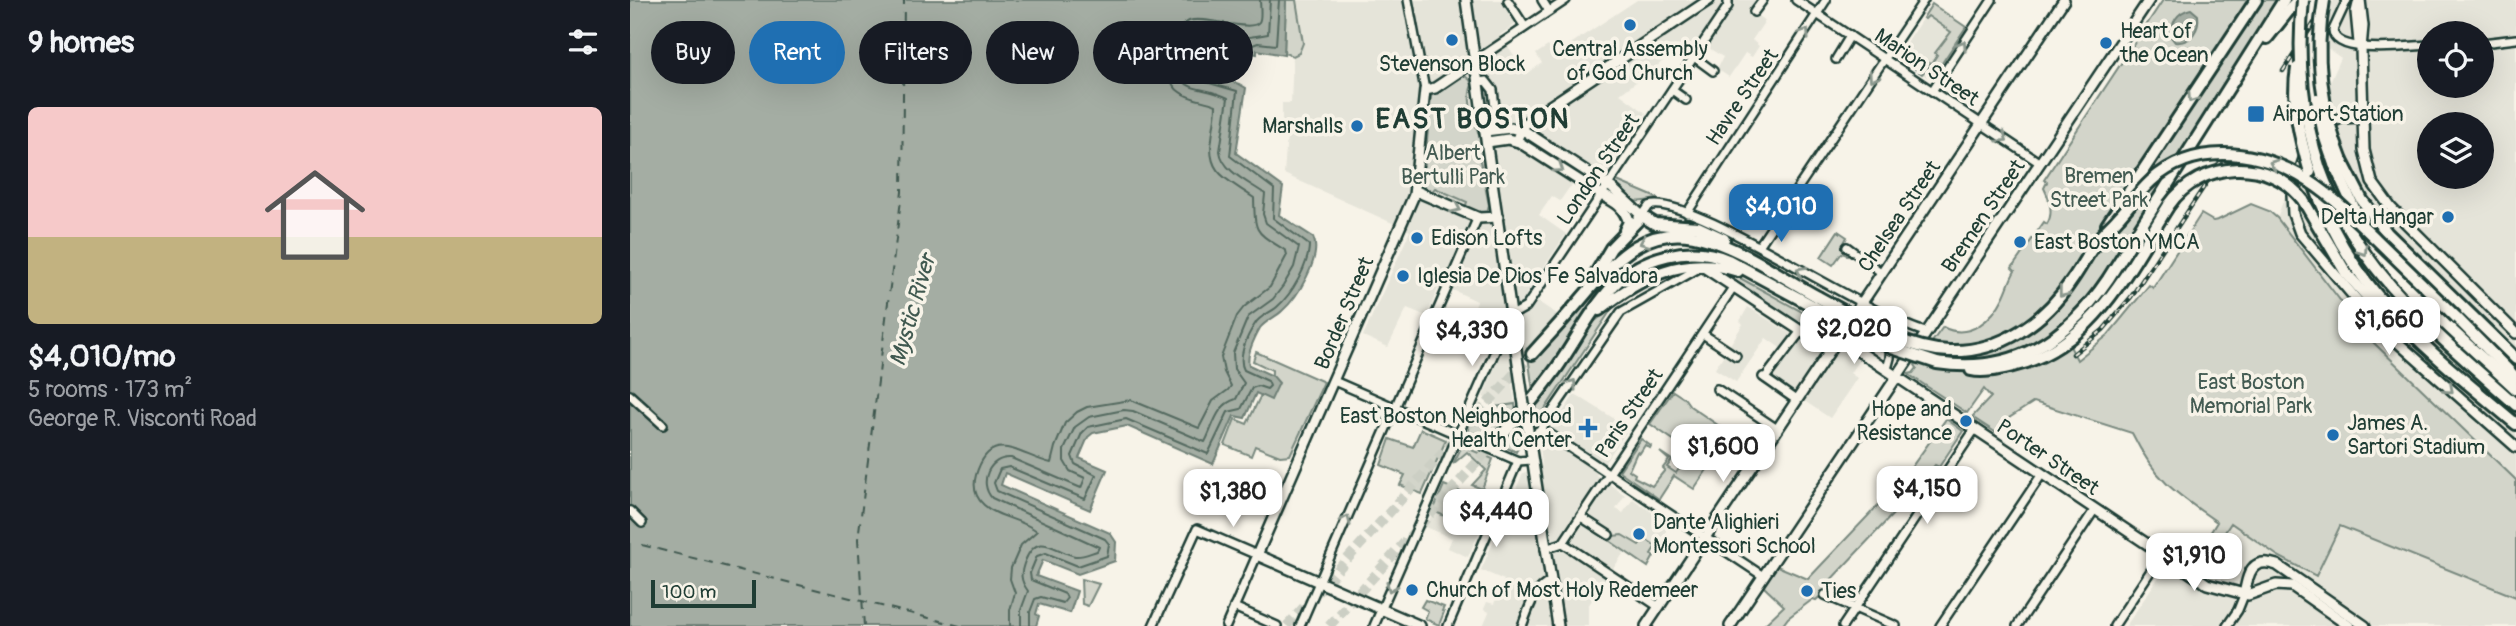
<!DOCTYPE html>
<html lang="en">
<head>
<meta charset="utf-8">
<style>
	:root { --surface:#171b24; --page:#242831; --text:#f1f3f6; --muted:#9ea1a6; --line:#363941; --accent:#1f6fb2 }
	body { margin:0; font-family:Pangolin,sans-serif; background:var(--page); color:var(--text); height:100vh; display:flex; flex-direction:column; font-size:26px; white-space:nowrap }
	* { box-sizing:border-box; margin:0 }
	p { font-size:23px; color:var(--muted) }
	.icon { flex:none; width:38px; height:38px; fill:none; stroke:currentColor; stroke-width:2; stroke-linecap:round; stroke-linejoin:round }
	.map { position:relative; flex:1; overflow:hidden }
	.side { display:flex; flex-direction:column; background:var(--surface); width:630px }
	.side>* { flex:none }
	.hud { position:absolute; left:21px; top:21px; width:665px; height:63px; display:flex; gap:14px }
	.tools { position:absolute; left:1787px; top:21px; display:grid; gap:14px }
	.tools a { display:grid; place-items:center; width:77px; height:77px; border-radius:50%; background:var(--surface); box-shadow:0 7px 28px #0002; font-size:35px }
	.scale { position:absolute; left:21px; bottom:18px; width:105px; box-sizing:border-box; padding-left:7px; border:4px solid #1f3d34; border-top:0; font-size:19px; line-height:24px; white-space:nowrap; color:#1f3d34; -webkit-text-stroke:5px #f7f3e8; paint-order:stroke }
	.price { position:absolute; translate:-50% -60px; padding:0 16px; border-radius:14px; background:#fff; color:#222; font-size:23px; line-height:46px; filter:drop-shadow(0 2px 4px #0008) }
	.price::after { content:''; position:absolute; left:50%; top:42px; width:21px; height:16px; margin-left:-10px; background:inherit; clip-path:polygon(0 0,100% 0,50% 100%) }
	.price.on { background:var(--accent); color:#fff }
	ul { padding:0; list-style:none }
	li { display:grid; align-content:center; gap:14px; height:371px; padding:0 28px }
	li+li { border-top:2px solid var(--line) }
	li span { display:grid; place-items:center; height:217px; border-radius:10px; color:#555 }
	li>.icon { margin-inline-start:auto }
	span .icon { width:126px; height:126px; fill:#fffc; stroke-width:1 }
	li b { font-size:30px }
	h2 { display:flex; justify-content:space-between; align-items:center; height:84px; padding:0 28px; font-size:30px }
	.tag { padding:0 24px; border-radius:32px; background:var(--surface); box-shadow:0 7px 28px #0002; font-size:24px; line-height:63px }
	.tag.on { background:var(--accent); color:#fff }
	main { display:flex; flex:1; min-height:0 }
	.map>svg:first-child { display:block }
	.built { fill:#e5e4d9; fill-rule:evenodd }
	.green { fill:#d3d5ca; stroke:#79897f; stroke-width:2 }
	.water { fill:#a4ada3; stroke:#6f8077; stroke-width:2 }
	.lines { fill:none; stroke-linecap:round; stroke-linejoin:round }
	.shore { stroke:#546a60; stroke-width:2 }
	.ferry { stroke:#405950; stroke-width:2; stroke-dasharray:9 7; stroke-linecap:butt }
	.highway-tunnel { stroke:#cccfc4; stroke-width:10; stroke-dasharray:10 5; stroke-linecap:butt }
	.minor-casing { stroke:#1f3d34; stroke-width:12 }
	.major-casing { stroke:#1f3d34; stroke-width:14 }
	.highway-casing { stroke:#1f3d34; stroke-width:16 }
	.minor { stroke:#f7f3e8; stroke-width:7 }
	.major { stroke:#f7f3e8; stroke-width:9 }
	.highway { stroke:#f7f3e8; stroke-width:10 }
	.rail-casing { stroke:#1f3d34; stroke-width:4.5 }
	.rail { stroke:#f7f3e8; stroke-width:2; stroke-dasharray:5; stroke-linecap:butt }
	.major-bridge-casing { stroke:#1f3d34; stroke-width:14; stroke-linecap:butt }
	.highway-bridge-casing { stroke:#1f3d34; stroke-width:16; stroke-linecap:butt }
	.major-bridge { stroke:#f7f3e8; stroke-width:9 }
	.highway-bridge { stroke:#f7f3e8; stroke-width:10 }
	.oneway { stroke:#8b988e }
	.poi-dot { fill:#1f6fb2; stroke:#f7f3e8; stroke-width:2.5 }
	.labels { text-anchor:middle; stroke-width:7; stroke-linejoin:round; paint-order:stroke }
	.poi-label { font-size:21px; fill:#1f3d34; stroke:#f7f3e8; text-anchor:start }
	.street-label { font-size:21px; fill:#1f3d34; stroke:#f7f3e8 }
	.park-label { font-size:21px; fill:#435b52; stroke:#f7f3e8 }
	.water-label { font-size:23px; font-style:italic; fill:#405950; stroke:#f7f3e8 }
	.district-label { font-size:28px; font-weight:bold; letter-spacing:2px; fill:#1f3d34; stroke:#f7f3e8 }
</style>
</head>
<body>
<main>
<section class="side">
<h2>9 homes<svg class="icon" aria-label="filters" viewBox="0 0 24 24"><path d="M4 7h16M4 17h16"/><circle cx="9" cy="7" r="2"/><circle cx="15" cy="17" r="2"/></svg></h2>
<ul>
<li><span style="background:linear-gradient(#f6c9c9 60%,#c2b280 0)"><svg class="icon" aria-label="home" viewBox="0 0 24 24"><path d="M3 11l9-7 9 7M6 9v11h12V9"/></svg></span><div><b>$4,010/mo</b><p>5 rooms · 173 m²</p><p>George R. Visconti Road</p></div></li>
</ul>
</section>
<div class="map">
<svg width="1886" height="626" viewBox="0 0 1886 626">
	<rect width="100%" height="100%" fill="#f7f3e8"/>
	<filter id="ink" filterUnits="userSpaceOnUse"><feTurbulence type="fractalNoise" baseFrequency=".0143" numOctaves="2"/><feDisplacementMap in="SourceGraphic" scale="14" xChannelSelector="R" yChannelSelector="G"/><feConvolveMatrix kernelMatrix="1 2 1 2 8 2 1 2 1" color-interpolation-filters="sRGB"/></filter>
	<g filter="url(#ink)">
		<g class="built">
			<path d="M666 0H875L890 21 870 35 897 74 912 63 906 54 918 46 924 55 1007 0H1131L1123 12 1135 21 1122 40 1129 46 1122 57 1115 53 1099 77 1087 69 1093 57 1066 40 1057 53 1044 45 1036 58 1012 80 1010 79 990 94 1016 113 977 174 966 168 939 188 930 201 922 196 909 215 936 234 896 294 930 316 880 368 885 404 865 407 867 403 853 397 867 362 864 328 841 318 847 301 825 291 808 289 797 316 777 308 758 347 733 336 780 231 654 174 657 134 652 124V103H661L663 56 669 53 673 43Z"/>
			<path d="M1704 0H1886V480L1715 315 1716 308 1647 218 1675 139 1711 58 1693 45 1694 15ZM1799 33H1852V86H1799ZM1799 124H1852V177H1799Z"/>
			<path d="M1302 4 1336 27 1301 80 1267 57Z"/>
			<path d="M1118 307 1185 349 1214 352 1228 361 1220 373 1227 378 1200 418 1138 377 1156 352 1136 338 1106 382 1085 369 1113 324 1110 321Z"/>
			<path d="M945 394 999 428 966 475 995 495 986 509 993 513 1003 499 1040 525 1021 554 1024 556 1018 567 995 551 958 606V626H853L859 612 854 609 857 602 864 604 874 580 851 570 893 473 912 466 910 446Z"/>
			<path d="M803 511 850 530 838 557 818 548 822 538 796 527Z"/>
			<path d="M1601 523 1648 556 1686 576 1709 525 1886 597V626H1496L1545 553 1570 570Z"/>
		</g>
		<g class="green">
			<path d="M656 0H666L673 43 669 53 663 56 654 53Z"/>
			<path d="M1533 0H1649L1463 292 1446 313 1416 337 1439 344 1447 360 1478 335 1519 285 1523 288 1571 214 1583 221 1588 220 1621 204 1639 211 1647 218 1716 308V316L1886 480V597L1710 526 1686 576 1648 556 1601 523 1570 570 1561 564 1587 522C1545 493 1525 480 1502 433L1404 402 1379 418 1368 434 1342 417 1361 397 1354 389 1337 413 1278 374 1283 373 1287 368 1285 365 1313 327C1339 341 1363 319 1374 296 1378 288 1380 279 1385 271L1382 268 1414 222 1417 224C1424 213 1419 198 1414 188L1417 182 1414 180Z"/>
			<path d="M1302 4 1336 27 1306 72 1299 66 1292 74 1284 68 1290 60 1301 64 1307 55 1305 53 1321 32 1298 16 1295 19 1293 18Z"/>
			<path d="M835 76 840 80 842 85C832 109 858 137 850 161L859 205 857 212 853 214 835 208 837 202 805 188 801 193 793 185 801 96C807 91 827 77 835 76Z"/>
			<path d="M987 181 1027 198V199C1001 204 1003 203 984 184Z"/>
			<path d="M1208 231 1217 237 1213 245 1220 250 1217 255 1212 253 1203 265 1191 257Z"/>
			<path d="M1099 272 1178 315 1172 323 1168 324 1097 277Z"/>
			<path d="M966 289 969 292 940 340 903 391 897 349 899 350Z"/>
			<path d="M983 307 909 418 906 416 904 404 960 325Z"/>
			<path d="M626 352 694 382 660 455 650 456 625 446 621 456 595 445 605 419 617 424 631 395 641 399 642 370 623 361Z"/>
			<path d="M1043 391 1055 399 1060 406 1101 434 1064 489 1044 476 1029 499 989 471 1011 439 1021 446 1020 448 1015 445 1010 453 1007 452 999 470 1005 474 1004 477 1022 486 1035 470 1033 468 1039 460 1030 452 1042 460 1037 467 1046 473 1061 452 1020 424Z"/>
			<path d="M885 404 886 412 864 436 888 424 890 443 886 452 838 431 844 417 858 423 865 407Z"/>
			<path d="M1316 419 1333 431 1309 467 1305 465 1265 512 1196 585 1204 589 1202 593 1196 591 1186 600 1183 599 1158 618 1152 626H1133L1154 606 1133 586 1147 566 1178 579 1273 479Z"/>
			<path d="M791 429 816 440 792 494 770 485 775 475 751 465 760 439 783 447Z"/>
			<path d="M832 446 863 459 852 489 842 485 856 470 837 452 823 464Z"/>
			<path d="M814 485 838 495 826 521 803 511Z"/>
			<path d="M992 535 1009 545 1014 538 1026 546 1021 554 1024 556 1018 567 980 541 983 536Z"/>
			<path d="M451 579 469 584 458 606 452 604Z"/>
			<path d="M795 600 814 607 812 611 814 612 809 625 795 619 798 611 791 607Z"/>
		</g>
		<g class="water">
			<path d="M0 0H656L654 55 627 50V54L569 45 564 70 609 84 616 88 606 153 653 187 649 215 683 237C693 257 667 298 652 311 646 317 635 321 630 328 625 337 616 355 619 365L643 376 649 383 641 400 626 393 615 418 604 416 583 464 497 426 463 433 458 437 449 458 477 470 460 510 375 473 371 485 480 533 486 542 485 561 448 574 413 560 406 576 447 591 440 613 409 604 406 614 409 616 406 626H0Z"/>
			<path d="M1561 9 1568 15C1570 29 1561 44 1545 42L1541 37C1541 23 1547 12 1561 9Z"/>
		</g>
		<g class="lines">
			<g class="shore">
				<path d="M380 626V610L385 593 380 579 381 568 391 545 407 531C392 519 368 518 354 505 345 497 343 486 346 475 361 426 390 456 421 463L425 447 435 423 447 412 457 407 501 400 569 428 583 401 598 390 601 386 594 372 591 357 607 316 614 307 640 287 657 255 656 251C625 231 625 235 624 198 599 180 576 174 582 139 583 128 586 116 586 105 575 100 560 100 550 92 529 78 537 31 559 21 574 15 621 33 629 22 632 18 630 5 630 0"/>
				<path d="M391 626V610L398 591C390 580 390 574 395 561 408 530 424 551 445 556 452 557 460 553 467 551L469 547 362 498C348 483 359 456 381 458L451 488 455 478 440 471 434 461V450L445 427 459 417 494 410 503 411 575 442C584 425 586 405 606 399L614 383 604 369 603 353 618 317 643 299 653 286 664 267 669 247 636 223 633 214 635 194C620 183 592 171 590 151L598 98C566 82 543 98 552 49 553 40 557 31 568 30 584 28 601 38 617 37 623 37 631 35 638 34L640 0"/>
				<path d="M400 626V612L405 599 411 597 433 603 437 598 435 594 401 580 400 573 407 556 416 553 448 566 477 556 479 544 475 539 367 491 364 483 370 469 379 467 455 499 466 475 445 464 442 456 452 433 458 427 496 419 578 454 598 412 611 409 622 388 628 386 637 389 640 386 638 381 614 370C607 357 617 336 625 324 629 316 640 313 647 307 662 294 679 265 679 245L643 218 644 189 600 156 607 91 562 78 557 69 562 45 567 39 620 46 628 43 646 45 649 0"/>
			</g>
			<g class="ferry">
				<path d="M12 545 330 626"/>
				<path d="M234 626 228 539 272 192 274 0"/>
			</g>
			<g class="highway-tunnel">
				<path d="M657 626 902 354"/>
				<path d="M699 626 868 439"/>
			</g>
			<defs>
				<g id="minor">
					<path d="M778 0 795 90"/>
					<path d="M912 0 919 11"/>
					<path d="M1166 0 1410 163"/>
					<path d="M1717 0 1703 30C1704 56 1779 46 1799 45"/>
					<path d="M878 1 895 27"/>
					<path d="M1124 12 1133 0"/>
					<path d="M1852 43 1886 39"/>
					<path d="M1064 57 1083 71"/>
					<path d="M1206 59 1220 36"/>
					<path d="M845 61 936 0"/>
					<path d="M849 82 856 81 863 90 866 116 855 131"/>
					<path d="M1042 90 1056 100"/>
					<path d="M1302 91 1362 0"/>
					<path d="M1057 213 1196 0"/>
					<path d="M1012 216 1019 206C1056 191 1240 318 1296 332"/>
					<path d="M1129 246 1294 0"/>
					<path d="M1217 247 1252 273"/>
					<path d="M882 315 896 307 1098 6V0"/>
					<path d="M1073 334 1106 356"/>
					<path d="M1257 369 1260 358 1262 320"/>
					<path d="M1133 377 1166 400"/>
					<path d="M1135 378 1171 331"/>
					<path d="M704 381 888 461 902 460"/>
					<path d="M1087 389 1147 429"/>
					<path d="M0 395 33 425"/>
					<path d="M908 431 918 433 1133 576"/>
					<path d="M909 431 991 312 1071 267"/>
					<path d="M0 511 12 523"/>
					<path d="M951 517 979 535"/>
					<path d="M933 543 1029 607"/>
					<path d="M915 549 933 543 1104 286"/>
					<path d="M1195 595 1266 626"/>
					<path d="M604 607 647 626"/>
					<path d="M523 626 567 529 627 555 596 626"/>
					<path d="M670 626 848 217"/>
					<path d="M744 626 869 342 875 334 884 332"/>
					<path d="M818 626 888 461"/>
					<path d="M892 626C898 611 904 588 920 582"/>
					<path d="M1213 626 1345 429"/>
					<path d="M1310 626 1412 474"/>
					<path d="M1387 626 1465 509"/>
					<path d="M1484 626 1532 554"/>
					<path d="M1597 626 1608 610 1614 595"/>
				</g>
				<g id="major">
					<path d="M836 0 893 398"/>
					<path d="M1729 0 1726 12 1729 43"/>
					<path d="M1730 0 1733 26 1731 48 1734 150 1742 182 1761 208 1886 333"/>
					<path d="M1732 117 1711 118 1687 129 1681 138 1662 195 1663 214 1670 233 1748 325 1886 447"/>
					<path d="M855 131 881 128 896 132 982 188 1012 216"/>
					<path d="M886 141 892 128 899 120 1079 0"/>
					<path d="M857 142 878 139 889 142 972 195"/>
					<path d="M786 191 849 218 868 217"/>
					<path d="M1072 266 1200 350"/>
					<path d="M1209 338 1577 584 1618 595 1646 585 1662 586 1719 626"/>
					<path d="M896 417 928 626"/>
					<path d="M1614 595C1618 574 1621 556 1647 565L1735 626"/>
					<path d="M790 626 627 555 784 195 795 90 805 88 845 61"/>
					<path d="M1016 626 1434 0"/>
					<path d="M1100 626 1519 0"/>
				</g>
				<g id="highway">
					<path d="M1637 38 1667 0"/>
					<path d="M1712 161 1732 200 1757 233 1886 359"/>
					<path d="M1704 164 1730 221"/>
					<path d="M1690 169C1726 270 1809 336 1886 405"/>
					<path d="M1683 181C1722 294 1798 350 1886 424"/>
					<path d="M972 195C985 201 995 207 999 222L995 230"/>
					<path d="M1673 200 1716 273 1757 319"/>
					<path d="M1477 225 1626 0"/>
					<path d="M1738 235C1776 295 1834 340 1886 389"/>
					<path d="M962 280 981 248 1012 216 1025 224 1068 227 1094 239"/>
					<path d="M969 310C1011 277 1053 254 1108 271"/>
					<path d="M1826 317 1886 378"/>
					<path d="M902 354C919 335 936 317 952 298 987 257 1019 220 1079 240 1117 252 1153 278 1188 297"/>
					<path d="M1307 363C1383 375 1437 340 1478 279L1654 0"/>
					<path d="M1341 370C1354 373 1370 369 1383 366 1463 347 1499 268 1539 205"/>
					<path d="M868 439C889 417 908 394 926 369 945 342 961 309 984 285 1012 257 1060 243 1098 260L1183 306"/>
				</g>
			</defs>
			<use href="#minor" class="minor-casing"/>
			<use href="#major" class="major-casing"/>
			<use href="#highway" class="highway-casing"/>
			<use href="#minor" class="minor"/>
			<use href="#major" class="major"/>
			<use href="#highway" class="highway"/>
			<defs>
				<g id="rail">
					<path d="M1653 71 1699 0"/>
					<path d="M1443 354 1473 330 1501 297 1593 158"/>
				</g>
			</defs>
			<use href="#rail" class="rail-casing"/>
			<use href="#rail" class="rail"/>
			<defs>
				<path id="major-bridge" d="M893 398 896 417"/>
				<g id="highway-bridge">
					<path d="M1673 0C1667 57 1672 114 1690 169"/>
					<path d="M1694 0C1684 54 1691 110 1712 161"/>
					<path d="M1667 68C1661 102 1670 139 1680 172"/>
					<path d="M1687 99 1694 135 1704 164"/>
					<path d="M1539 205C1571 160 1639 156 1673 200"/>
					<path d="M1188 297C1229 319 1272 349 1319 351 1371 353 1415 321 1442 280 1452 266 1460 249 1471 236 1477 229 1484 223 1489 217 1500 205 1509 192 1521 181 1563 143 1622 149 1669 175 1699 192 1722 216 1746 239 1773 265 1799 291 1826 317"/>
					<path d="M1183 306 1262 348 1307 363"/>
				</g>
			</defs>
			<use href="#major-bridge" class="major-bridge-casing"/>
			<use href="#highway-bridge" class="highway-bridge-casing"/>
			<use href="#major-bridge" class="major-bridge"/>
			<use href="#highway-bridge" class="highway-bridge"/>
		</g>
		<defs><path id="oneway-chevron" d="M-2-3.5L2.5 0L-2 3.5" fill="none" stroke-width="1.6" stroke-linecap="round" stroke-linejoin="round" transform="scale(1.75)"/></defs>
		<g class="oneway">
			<use href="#oneway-chevron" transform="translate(1175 33) rotate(-56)"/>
			<use href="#oneway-chevron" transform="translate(1332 45) rotate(-57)"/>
			<use href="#oneway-chevron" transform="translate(1243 77) rotate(124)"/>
			<use href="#oneway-chevron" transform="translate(1562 98) rotate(124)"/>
			<use href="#oneway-chevron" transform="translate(1373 138) rotate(34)"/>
			<use href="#oneway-chevron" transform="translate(1644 164) rotate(-159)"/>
			<use href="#oneway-chevron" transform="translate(929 168) rotate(34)"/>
			<use href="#oneway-chevron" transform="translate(826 208) rotate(24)"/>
			<use href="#oneway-chevron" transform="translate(1014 242) rotate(158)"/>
			<use href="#oneway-chevron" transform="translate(1733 251) rotate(56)"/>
			<use href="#oneway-chevron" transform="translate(1171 271) rotate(-151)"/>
			<use href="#oneway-chevron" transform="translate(1433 293) rotate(128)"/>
			<use href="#oneway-chevron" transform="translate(942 384) rotate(-56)"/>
			<use href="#oneway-chevron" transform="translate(1819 389) rotate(41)"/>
			<use href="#oneway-chevron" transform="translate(716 520) rotate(-66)"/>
			<use href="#oneway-chevron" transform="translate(761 587) rotate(114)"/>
		</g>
	</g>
	<g class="poi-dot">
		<circle cx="1000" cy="25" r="7"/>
		<circle cx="822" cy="40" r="7"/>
		<circle cx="1476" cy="43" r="7"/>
		<rect x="1617" y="105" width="18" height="18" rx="3.5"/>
		<circle cx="727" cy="126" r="7"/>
		<circle cx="1818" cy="217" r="7"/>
		<circle cx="787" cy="238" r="7"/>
		<circle cx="1390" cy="242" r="7"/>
		<circle cx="773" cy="276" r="7"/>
		<circle cx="1336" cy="421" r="7"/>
		<path d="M954.5 417.5h7v7h7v7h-7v7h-7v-7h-7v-7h7z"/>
		<circle cx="1703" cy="435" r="7"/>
		<circle cx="1009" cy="534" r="7"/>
		<circle cx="782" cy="590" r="7"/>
		<circle cx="1177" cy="591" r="7"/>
	</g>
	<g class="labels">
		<g class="poi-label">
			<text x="1490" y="38">Heart of<tspan x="1490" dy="24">the Ocean</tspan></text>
			<text x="1000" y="56" text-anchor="middle">Central Assembly<tspan x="1000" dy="24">of God Church</tspan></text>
			<text x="822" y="71" text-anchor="middle">Stevenson Block</text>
			<text x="1642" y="121">Airport Station</text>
			<text x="713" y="133" text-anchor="end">Marshalls</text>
			<text x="1804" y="224" text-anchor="end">Delta Hangar</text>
			<text x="801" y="245">Edison Lofts</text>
			<text x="1404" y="249">East Boston YMCA</text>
			<text x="787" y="283">Iglesia De Dios Fe Salvadora</text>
			<text x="1322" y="416" text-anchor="end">Hope and<tspan x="1322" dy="24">Resistance</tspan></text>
			<text x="942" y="423" text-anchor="end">East Boston Neighborhood<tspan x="942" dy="24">Health Center</tspan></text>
			<text x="1717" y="430">James A.<tspan x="1717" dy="24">Sartori Stadium</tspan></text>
			<text x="1023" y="529">Dante Alighieri<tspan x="1023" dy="24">Montessori School</tspan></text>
			<text x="796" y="597">Church of Most Holy Redemeer</text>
			<text x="1191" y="598">Ties</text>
		</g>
		<g class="street-label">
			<text transform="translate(1297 67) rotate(34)" y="7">Marion Street</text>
			<text transform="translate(1112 97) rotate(-56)" y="7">Havre Street</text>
			<text transform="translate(968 169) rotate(-56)" y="7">London Street</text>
			<text transform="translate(1269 216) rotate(-56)" y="7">Chelsea Street</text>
			<text transform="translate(1353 216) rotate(-56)" y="7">Bremen Street</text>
			<text transform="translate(714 313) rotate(-67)" y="7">Border Street</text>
			<text transform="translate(999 413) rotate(-56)" y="7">Paris Street</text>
			<text transform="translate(1418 457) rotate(34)" y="7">Porter Street</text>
		</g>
		<g class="park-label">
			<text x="823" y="160">Albert<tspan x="823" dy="24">Bertulli Park</tspan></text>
			<text x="1469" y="183">Bremen<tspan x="1469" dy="24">Street Park</tspan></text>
			<text x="1621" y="389">East Boston<tspan x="1621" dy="24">Memorial Park</tspan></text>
		</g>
		<g class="water-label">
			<text transform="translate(282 310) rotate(-74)" y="8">Mystic River</text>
		</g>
		<g class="district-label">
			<text x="843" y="128">EAST BOSTON</text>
		</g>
	</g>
</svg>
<div class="tools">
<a><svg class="icon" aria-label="locate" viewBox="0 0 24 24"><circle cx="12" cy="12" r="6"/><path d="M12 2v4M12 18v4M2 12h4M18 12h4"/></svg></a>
<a><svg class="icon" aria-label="layers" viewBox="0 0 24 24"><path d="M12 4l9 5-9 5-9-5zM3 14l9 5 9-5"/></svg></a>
</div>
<div class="scale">100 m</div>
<b class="price on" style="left:1151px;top:244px">$4,010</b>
<b class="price" style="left:1759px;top:357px">$1,660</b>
<b class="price" style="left:1224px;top:366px">$2,020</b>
<b class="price" style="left:842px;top:368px">$4,330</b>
<b class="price" style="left:1093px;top:484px">$1,600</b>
<b class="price" style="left:1297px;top:526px">$4,150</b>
<b class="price" style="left:603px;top:529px">$1,380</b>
<b class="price" style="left:866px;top:549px">$4,440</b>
<b class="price" style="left:1564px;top:593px">$1,910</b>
<div class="hud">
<a class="tag">Buy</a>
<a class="tag on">Rent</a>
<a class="tag">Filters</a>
<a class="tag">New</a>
<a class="tag">Apartment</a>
</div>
</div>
</main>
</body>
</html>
